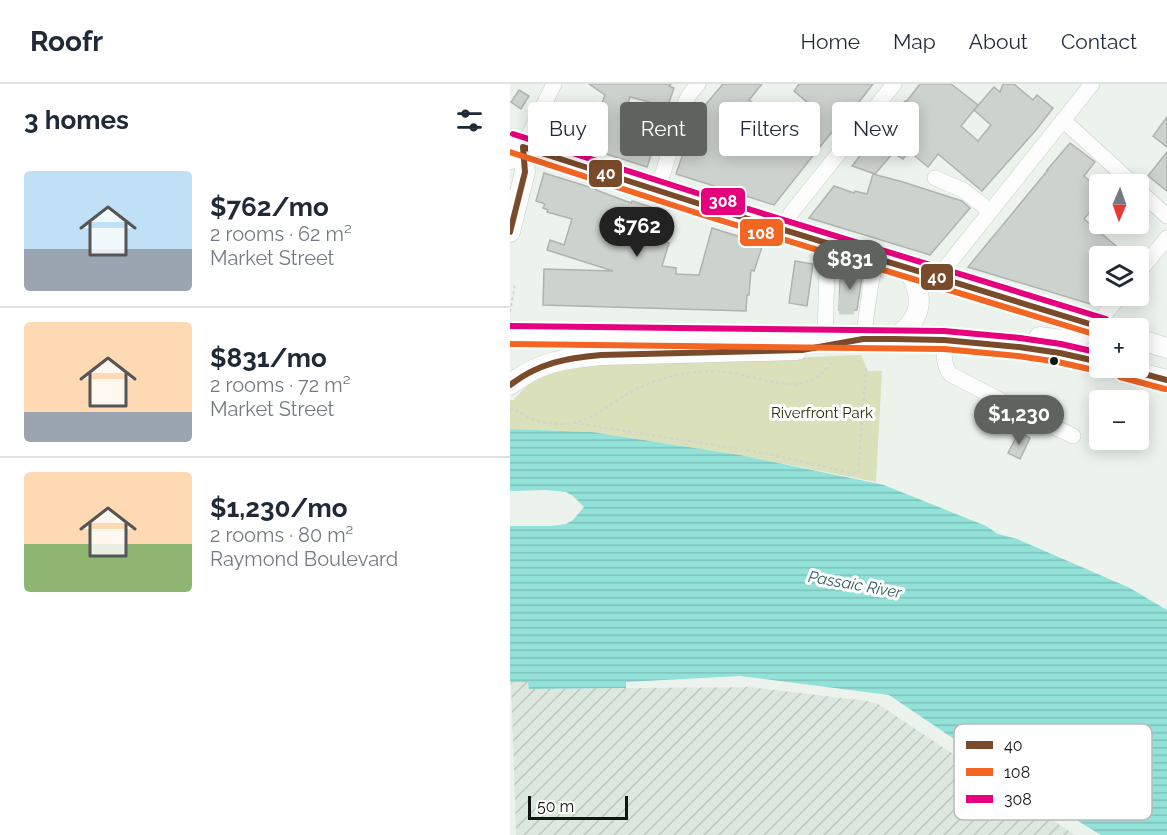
<!DOCTYPE html>
<html lang="en">
<head>
<meta charset="utf-8">
<style>
	:root { --surface:#fff; --page:#f2f2f3; --text:#1f2937; --muted:#747a83; --line:#e0e1e3; --accent:#5e635e }
	body { margin:0; font-family:Raleway,sans-serif; background:var(--page); color:var(--text); height:100vh; display:flex; flex-direction:column; font-size:22px; white-space:nowrap }
	* { box-sizing:border-box; margin:0 }
	p { font-size:20px; color:var(--muted) }
	.icon { flex:none; width:33px; height:33px; fill:none; stroke:currentColor; stroke-width:2; stroke-linecap:round; stroke-linejoin:round }
	.map { position:relative; flex:1; overflow:hidden }
	.sheet { display:flex; flex-direction:column; background:var(--surface); width:510px }
	.sheet>* { flex:none }
	.hud { position:absolute; left:18px; top:18px; width:549px; height:54px; display:flex; gap:12px }
	.needle { width:39px; rotate:182deg }
	.buttons { position:absolute; left:579px; top:90px; display:grid; gap:12px }
	.buttons a { display:grid; place-items:center; width:60px; height:60px; border-radius:6px; background:var(--surface); box-shadow:0 3px 15px #0003; font-size:30px }
	.scale { position:absolute; left:18px; bottom:15px; width:100px; box-sizing:border-box; padding-left:6px; border:3px solid #111511; border-top:0; font-size:16px; line-height:21px; white-space:nowrap; color:#111511; -webkit-text-stroke:4px #fff; paint-order:stroke }
	.price { position:absolute; translate:-50% -51px; padding:0 14px; border-radius:21px; background:var(--accent); color:#fff; font-size:20px; line-height:39px; filter:drop-shadow(0 2px 3px #0008) }
	.price::after { content:''; position:absolute; left:50%; top:36px; width:18px; height:14px; margin-left:-9px; background:inherit; clip-path:polygon(0 0,100% 0,50% 100%) }
	.price.selected { background:#222; color:#fff }
	ul { padding:0; list-style:none }
	li { display:flex; align-items:center; gap:18px; height:150px; padding:0 24px }
	li+li { border-top:2px solid var(--line) }
	li span { display:grid; place-items:center; flex:none; width:168px; height:120px; border-radius:6px; color:#555 }
	li>.icon { margin-inline-start:auto }
	span .icon { width:72px; height:72px; fill:#fffc; stroke-width:1 }
	li b { font-size:26px }
	h2 { display:flex; justify-content:space-between; align-items:center; height:72px; padding:0 24px; font-size:26px }
	.pill { padding:0 21px; border-radius:6px; background:var(--surface); box-shadow:0 3px 15px #0003; font-size:21px; line-height:54px }
	.pill.selected { background:var(--accent); color:#fff }
	header { display:flex; align-items:center; gap:36px; box-sizing:border-box; height:84px; padding:0 30px; background:var(--surface); border-bottom:2px solid var(--line) }
	header strong { font-size:28px }
	nav { display:flex; gap:33px; margin-inline-start:auto; font-size:21px }
	main { display:flex; flex:1; min-height:0 }
	.map>svg:first-child { display:block }
	.industrial { fill:url(#industrial-furrows) }
	.park { fill:#d9e0ba }
	.water { fill:url(#water-rules) }
	.pier { fill:#ecf3ed }
	.building { fill:#ccd2ce; stroke:#aeb3af; stroke-width:1.5; fill-rule:evenodd }
	.lines { fill:none; stroke-linecap:round; stroke-linejoin:round }
	.minor-tunnel { stroke:#cbd2cc; stroke-width:15; stroke-dasharray:15 8; stroke-linecap:butt }
	.minor-casing { stroke:#c8ceca; stroke-width:16 }
	.major-casing { stroke:#c8ceca; stroke-width:21 }
	.path { stroke:#d1d4d2; stroke-width:2; stroke-dasharray:3 3; stroke-linecap:butt }
	.minor { stroke:#fcfdfc; stroke-width:15 }
	.major { stroke:#fcfdfc; stroke-width:20 }
	.bus-1-casing { stroke:#fff; stroke-width:10 }
	.bus-2-casing { stroke:#fff; stroke-width:10 }
	.bus-3-casing { stroke:#fff; stroke-width:10 }
	.bus-1 { stroke:#7a4b2a; stroke-width:6 }
	.bus-2 { stroke:#f26522; stroke-width:6 }
	.bus-3 { stroke:#e5007d; stroke-width:6 }
	.bus-dot { fill:#111511; stroke:#fff; stroke-width:2 }
	.labels { text-anchor:middle; stroke-width:6; stroke-linejoin:round; paint-order:stroke }
	.park-label { font-size:15px; fill:#2b2d09; stroke:#fff }
	.water-label { font-size:16px; font-style:italic; fill:#2f605a; stroke:#fff }
	.key { fill:#fff; stroke:#b8b9b8; stroke-width:1.5 }
	.key-label { font-size:16px; fill:#111511 }
	.line-badge { stroke:#fff; stroke-width:2 }
	.badge-label { font-size:16px; text-anchor:middle; font-weight:bold; fill:#fff }
</style>
</head>
<body>
<header>
<strong>Roofr</strong>
<nav><a>Home</a><a>Map</a><a>About</a><a>Contact</a></nav>
</header>
<main>
<section class="sheet">
<h2>3 homes<svg class="icon" aria-label="filters" viewBox="0 0 24 24"><path d="M4 7h16M4 17h16"/><circle cx="9" cy="7" r="2"/><circle cx="15" cy="17" r="2"/></svg></h2>
<ul>
<li><span style="background:linear-gradient(#bfe0f5 65%,#9aa5b1 0)"><svg class="icon" aria-label="home" viewBox="0 0 24 24"><path d="M3 11l9-7 9 7M6 9v11h12V9"/></svg></span><div><b>$762/mo</b><p>2 rooms · 62 m²</p><p>Market Street</p></div></li>
<li><span style="background:linear-gradient(#ffd9b3 75%,#9aa5b1 0)"><svg class="icon" aria-label="home" viewBox="0 0 24 24"><path d="M3 11l9-7 9 7M6 9v11h12V9"/></svg></span><div><b>$831/mo</b><p>2 rooms · 72 m²</p><p>Market Street</p></div></li>
<li><span style="background:linear-gradient(#ffd9b3 60%,#8fb573 0)"><svg class="icon" aria-label="home" viewBox="0 0 24 24"><path d="M3 11l9-7 9 7M6 9v11h12V9"/></svg></span><div><b>$1,230/mo</b><p>2 rooms · 80 m²</p><p>Raymond Boulevard</p></div></li>
</ul>
</section>
<div class="map">
<svg width="657" height="751" viewBox="0 0 657 751">
	<defs>
		<pattern id="industrial-furrows" width="10" height="10" patternUnits="userSpaceOnUse" patternTransform="scale(1.5)"><rect width="10" height="10" fill="#dce8dd"/><path d="M-1 1l2-2M0 10L10 0M9 11l2-2" fill="none" stroke="#bcc6bd"/></pattern>
		<pattern id="water-rules" width="6" height="5" patternUnits="userSpaceOnUse" patternTransform="scale(1.5)"><rect width="6" height="5" fill="#92e2d9"/><path d="M0 2.5h6" fill="none" stroke="#7dc1b9"/></pattern>
	</defs>
	<rect width="100%" height="100%" fill="#ecf3ed"/>
	<path class="industrial" d="M1 598H19L20 605 240 603 357 617 368 620 565 751H6Z"/>
	<path class="park" d="M351 271 358 287H372L366 398 230 371 82 348 0 345V316H3L18 301 38 290 75 282Z"/>
	<path class="water" d="M0 345 82 348 230 371 374 401 476 442 488 450 507 455 620 504 657 526V751H591L540 720 379 611 230 592 116 598V604L19 605 18 598H1L0 597Z"/>
	<path class="pier" d="M36 406 56 408 63 412 74 423 63 436 56 440 41 442H0V407Z"/>
	<g class="building">
		<path d="M79 0H161L159 2 164 4 137 83 53 56 64 27 68 29 70 23 88 30 95 11ZM120 13 143 19 137 40 114 32Z"/>
		<path d="M213 0H252L239 16 260 33 256 37 283 51 304 24 284 7 289 0H363L324 50 321 49 264 121 166 90 186 32Z"/>
		<path d="M410 0H441L468 21 464 26 484 3 490 8 493 0H504L523 16 527 11 543 24 526 46 472 107 428 70 418 83 399 67 393 75 383 69 365 90 342 82 384 29 395 17 396 18ZM464 26 481 41 468 57 451 42Z"/>
		<path d="M9 6 19 12 11 25 1 18Z"/>
		<path d="M657 33V63L643 52Z"/>
		<path d="M560 59 585 78 574 92 590 106V116L574 135 618 172H590V208L580 220 458 183 538 86H537Z"/>
		<path d="M657 68V107L638 92Z"/>
		<path d="M34 89 86 105V106L121 119 122 117 141 123 133 150 159 159 152 182 166 184V190L189 191 202 144 253 160 244 187 241 186 239 211H237L236 227 33 221 34 185 103 187 37 166 40 156 54 161 62 135 37 128 38 126 33 124 35 120 26 117Z"/>
		<path d="M363 90 393 98 452 117 460 124 420 171 299 134 324 102 344 109 345 107 357 110Z"/>
		<path d="M285 177 303 180 297 222 279 219Z"/>
		<path d="M333 187 352 193 347 226H329L330 197Z"/>
		<path d="M509 348 520 354 510 375 498 369Z"/>
	</g>
	<g class="lines">
		<g class="minor-tunnel">
			<path d="M331 194 352 197"/>
			<path d="M330 208 352 211"/>
			<path d="M329 223H351"/>
		</g>
		<defs>
			<g id="minor">
				<path d="M553 36 623 100"/>
				<path d="M0 78 13 63 44 0"/>
				<path d="M425 94 453 106 480 127"/>
				<path d="M148 105 174 21 179 11 188 0"/>
				<path d="M628 106 657 132"/>
				<path d="M275 145 281 129 384 0"/>
				<path d="M628 189 657 154"/>
				<path d="M428 193 582 0"/>
				<path d="M585 242 610 212"/>
				<path d="M315 254 317 184 322 159"/>
				<path d="M353 255 361 199 367 173"/>
				<path d="M434 256C434 269 433 280 440 290L509 326 563 352"/>
			</g>
			<g id="major">
				<path d="M0 59 196 122 593 244"/>
				<path d="M0 148 15 88 13 63"/>
				<path d="M0 251 434 256 509 263 550 269 590 278"/>
				<path d="M529 253C557 256 562 261 585 242"/>
				<path d="M384 255C390 250 397 245 401 239 415 221 408 202 398 185"/>
				<path d="M628 255 657 264"/>
				<path d="M612 284 657 296"/>
				<path d="M0 301C27 278 57 274 91 271L287 266"/>
			</g>
		</defs>
		<use href="#minor" class="minor-casing"/>
		<use href="#major" class="major-casing"/>
		<g class="path">
			<path d="M0 228 5 201"/>
			<path d="M0 324C6 325 10 329 16 332 26 338 40 340 52 340 82 340 96 321 121 308 141 297 164 290 186 288 203 286 221 288 237 292 272 300 299 311 323 276"/>
			<path d="M65 339 254 369 342 389H348L356 283"/>
		</g>
		<use href="#minor" class="minor"/>
		<use href="#major" class="major"/>
		<defs>
			<g id="bus-1">
				<path d="M0 148 15 88 13 63 196 122 593 244"/>
				<path d="M612 284 657 296"/>
				<path d="M0 301C29 279 56 274 91 271L292 266 353 255H384L434 256 509 263 550 269 590 278"/>
			</g>
			<g id="bus-2">
				<path d="M0 68 193 131 590 252"/>
				<path d="M0 260 434 265 508 272 548 278 588 287"/>
				<path d="M610 293 655 305"/>
			</g>
			<g id="bus-3">
				<path d="M3 50 199 113 596 235"/>
				<path d="M0 242 434 247 510 254 551 260 590 269"/>
			</g>
		</defs>
		<use href="#bus-1" class="bus-1-casing"/>
		<use href="#bus-2" class="bus-2-casing"/>
		<use href="#bus-3" class="bus-3-casing"/>
		<use href="#bus-1" class="bus-1"/>
		<use href="#bus-2" class="bus-2"/>
		<use href="#bus-3" class="bus-3"/>
	</g>
	<circle class="bus-dot" cx="544" cy="277" r="5"/>
	<g class="labels">
		<g class="park-label">
			<text x="312" y="334">Riverfront Park</text>
		</g>
		<g class="water-label">
			<text transform="translate(345 500) rotate(10)" y="6">Passaic River</text>
		</g>
	</g>
	<rect x="444" y="640" width="198" height="96" rx="9" class="key"/>
	<rect x="456" y="657" width="27" height="8" fill="#7a4b2a"/>
	<rect x="456" y="684" width="27" height="8" fill="#f26522"/>
	<rect x="456" y="711" width="27" height="8" fill="#e5007d"/>
	<g class="key-label">
		<text x="494" y="667">40</text>
		<text x="494" y="694">108</text>
		<text x="494" y="721">308</text>
	</g>
	<g class="line-badge">
		<rect x="78" y="75" width="35" height="29" rx="6" fill="#7a4b2a"/>
		<rect x="190" y="103" width="46" height="29" rx="6" fill="#e5007d"/>
		<rect x="229" y="134" width="45" height="29" rx="6" fill="#f26522"/>
		<rect x="410" y="179" width="34" height="28" rx="6" fill="#7a4b2a"/>
	</g>
	<g class="badge-label">
		<text x="96" y="95">40</text>
		<text x="213" y="123">308</text>
		<text x="251" y="155">108</text>
		<text x="427" y="199">40</text>
	</g>
</svg>
<div class="buttons">
<a><svg class="needle" viewBox="-14 -14 28 28"><path d="M0-13l5 13h-10z" fill="#e53935"/><path d="M0 13l5-13h-10z" fill="#747a83"/></svg></a>
<a><svg class="icon" aria-label="layers" viewBox="0 0 24 24"><path d="M12 4l9 5-9 5-9-5zM3 14l9 5 9-5"/></svg></a>
<a>+</a>
<a>−</a>
</div>
<div class="scale">50 m</div>
<b class="price selected" style="left:127px;top:174px">$762</b>
<b class="price" style="left:340px;top:207px">$831</b>
<b class="price" style="left:509px;top:362px">$1,230</b>
<div class="hud">
<a class="pill">Buy</a>
<a class="pill selected">Rent</a>
<a class="pill">Filters</a>
<a class="pill">New</a>
</div>
</div>
</main>
</body>
</html>
